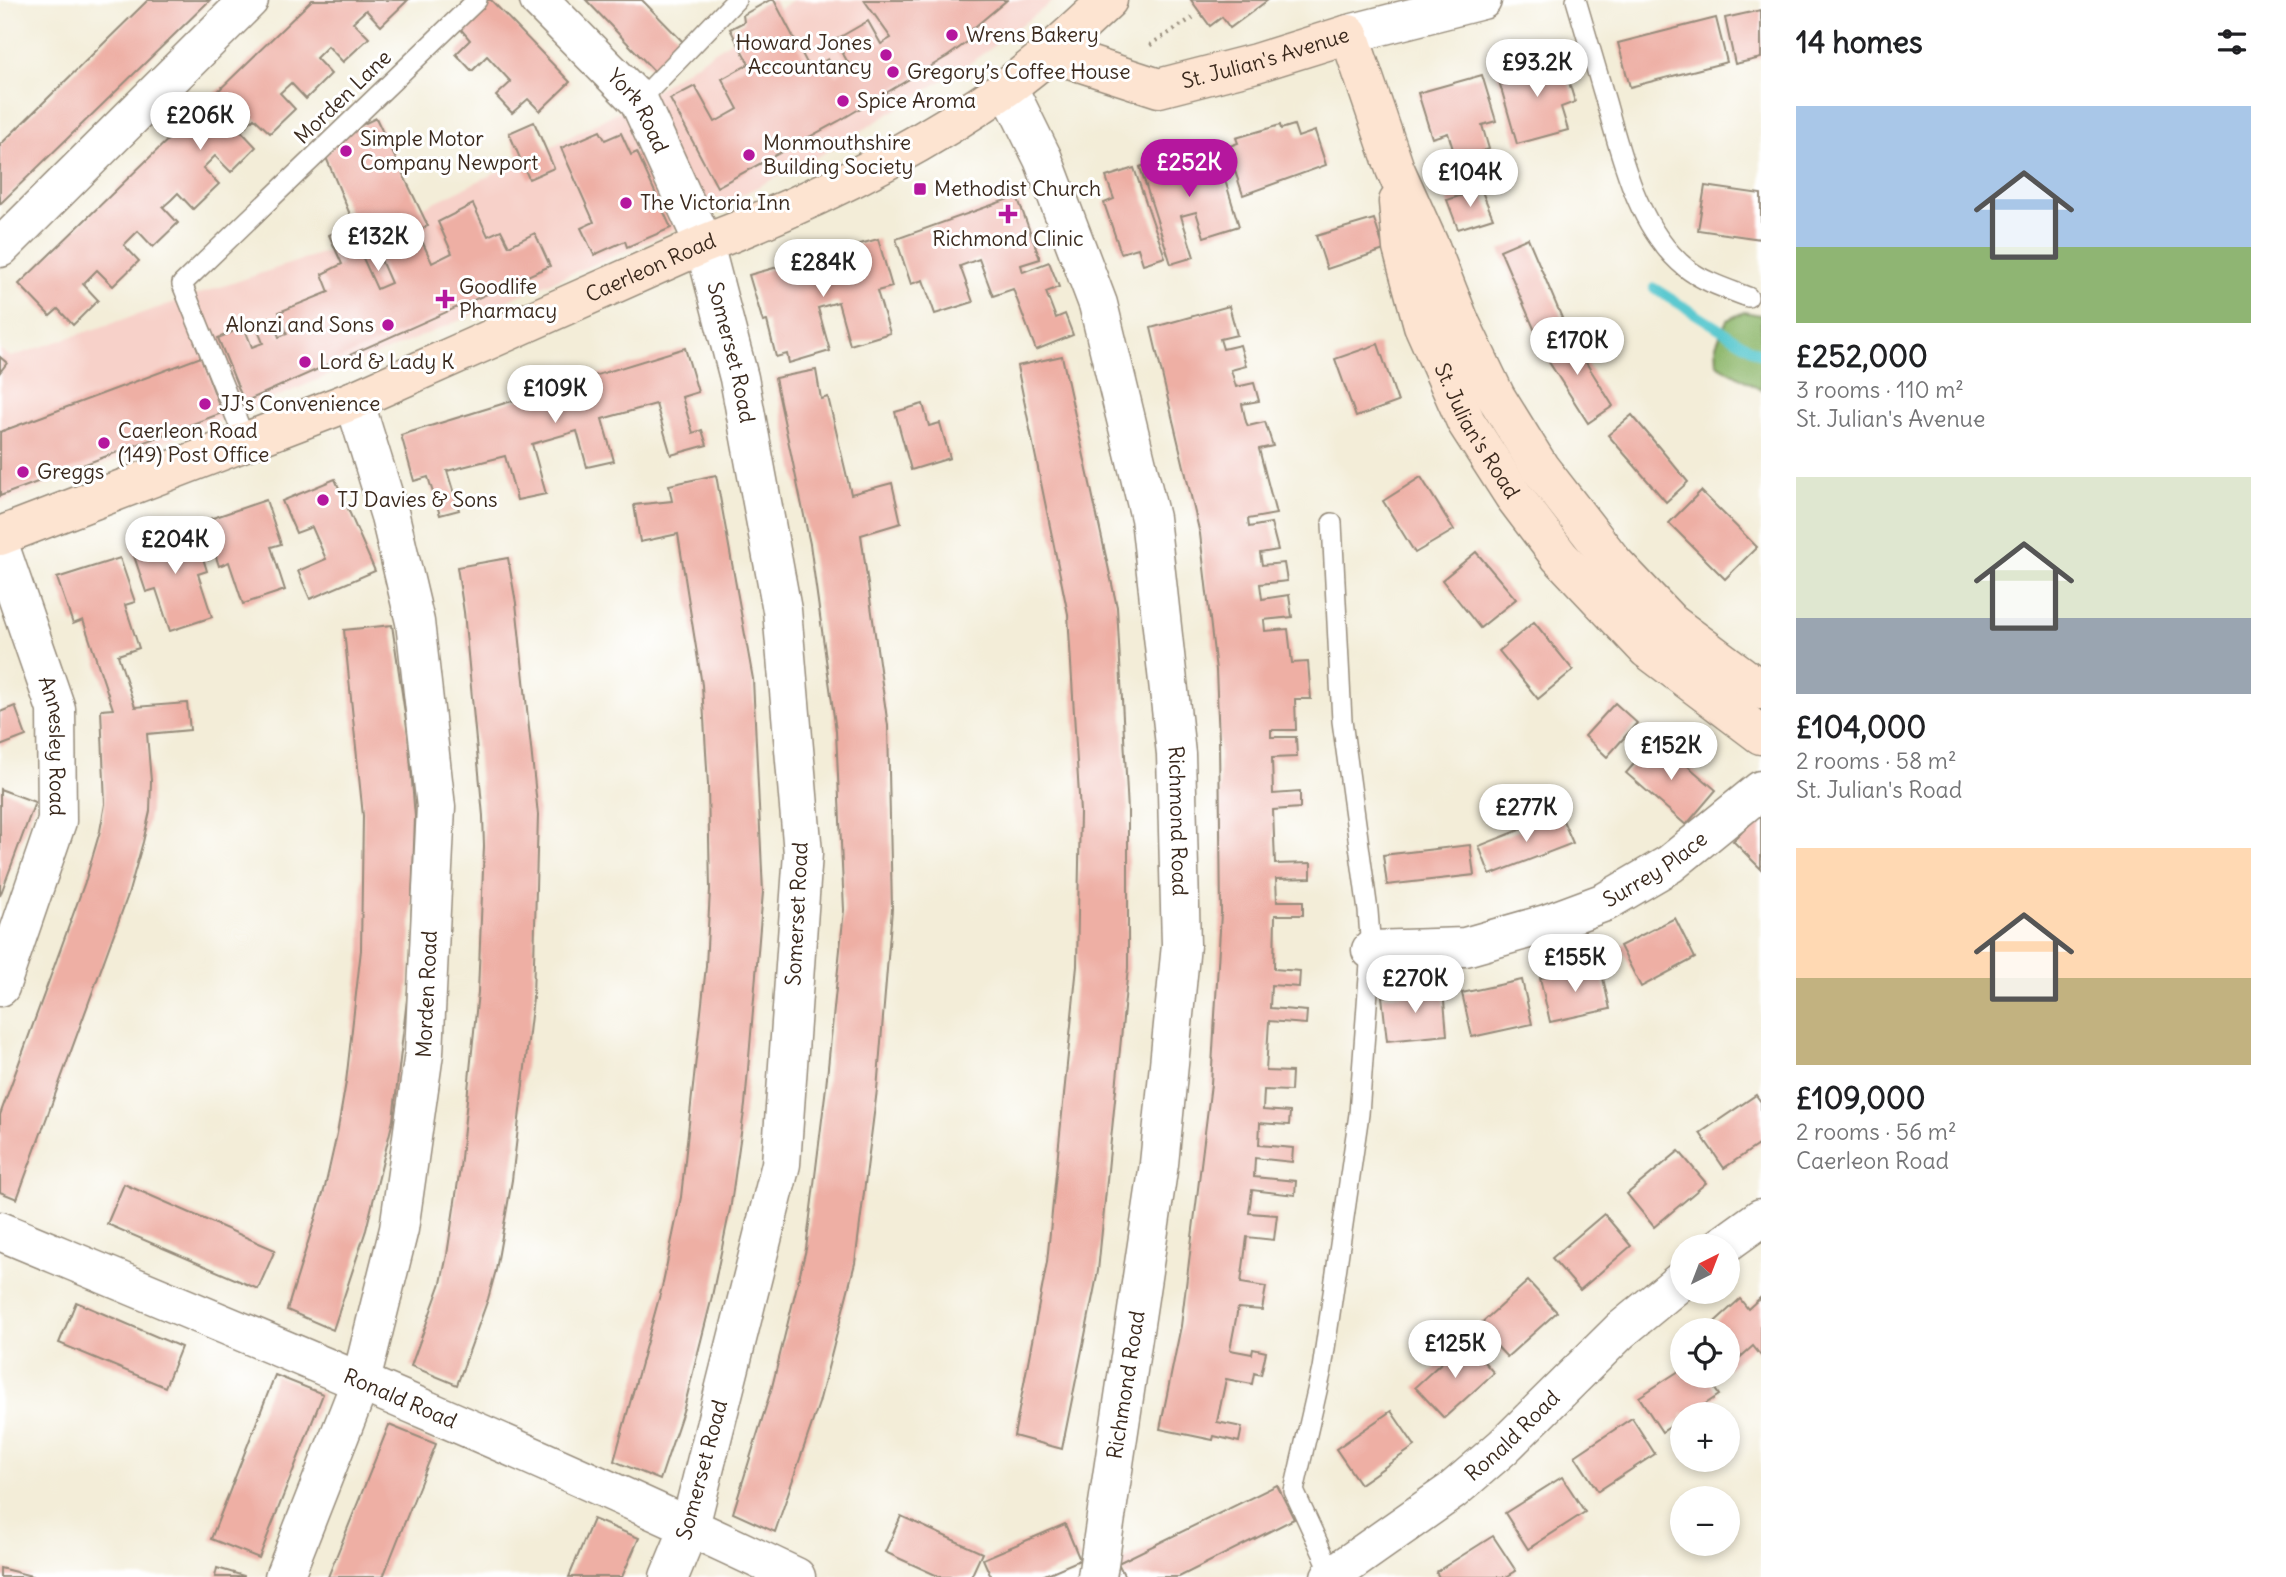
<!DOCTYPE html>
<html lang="en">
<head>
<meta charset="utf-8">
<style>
	:root { --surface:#fff; --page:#f2f2f2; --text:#202124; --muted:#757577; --accent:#b5179e }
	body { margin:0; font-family:Delius,sans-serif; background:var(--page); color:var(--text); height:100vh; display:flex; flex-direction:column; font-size:26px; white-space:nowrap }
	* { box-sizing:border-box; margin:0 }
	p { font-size:23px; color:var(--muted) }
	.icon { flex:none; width:38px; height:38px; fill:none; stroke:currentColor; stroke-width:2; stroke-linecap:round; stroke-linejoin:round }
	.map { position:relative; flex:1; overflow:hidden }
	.details { display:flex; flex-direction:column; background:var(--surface); width:525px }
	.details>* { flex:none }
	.needle { width:46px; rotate:42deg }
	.controls { position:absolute; left:1670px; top:1234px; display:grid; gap:14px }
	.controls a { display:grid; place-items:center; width:70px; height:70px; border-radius:50%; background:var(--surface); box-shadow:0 4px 10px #0003; font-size:35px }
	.price { position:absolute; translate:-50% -60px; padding:0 16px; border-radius:24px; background:#fff; color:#222; font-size:23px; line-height:46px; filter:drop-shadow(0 2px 4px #0008) }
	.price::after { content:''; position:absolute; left:50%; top:42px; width:21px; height:16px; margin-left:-10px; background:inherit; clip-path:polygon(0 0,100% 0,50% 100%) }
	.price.active { background:var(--accent); color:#fff }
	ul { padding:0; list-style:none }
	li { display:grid; align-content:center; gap:14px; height:371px; padding:0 35px }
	li span { display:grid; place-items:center; height:217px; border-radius:0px; color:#555 }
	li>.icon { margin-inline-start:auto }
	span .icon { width:126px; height:126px; fill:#fffc; stroke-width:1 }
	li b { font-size:30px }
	h2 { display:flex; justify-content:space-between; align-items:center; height:84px; padding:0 35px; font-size:30px }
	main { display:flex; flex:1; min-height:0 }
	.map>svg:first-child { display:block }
	.built { fill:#f7d1c9 }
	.forest { fill:#91b96f; stroke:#667246; stroke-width:2 }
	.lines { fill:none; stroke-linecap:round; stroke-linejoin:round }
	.stream { stroke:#5cc9d0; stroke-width:10 }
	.building { fill:#eeafa4; fill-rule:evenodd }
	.lane-casing { stroke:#978c7b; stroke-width:22 }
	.street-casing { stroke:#978c7b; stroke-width:41 }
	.secondary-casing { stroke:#978c7b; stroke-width:41 }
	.path { stroke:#978c7b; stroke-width:4.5; stroke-dasharray:2 5; stroke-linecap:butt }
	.lane { stroke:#fff; stroke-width:19 }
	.street { stroke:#fff; stroke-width:38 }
	.secondary { stroke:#fde4d1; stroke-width:38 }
	.poi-dot { fill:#b5179e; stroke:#fff; stroke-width:2.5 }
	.labels { text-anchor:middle; stroke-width:6; stroke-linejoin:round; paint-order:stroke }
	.poi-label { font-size:21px; fill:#3b2a1e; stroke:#fff; text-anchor:start }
	.street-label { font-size:21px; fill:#3b2a1e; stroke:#fff }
</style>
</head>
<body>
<main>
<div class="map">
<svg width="1761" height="1577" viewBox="0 0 1761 1577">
	<rect width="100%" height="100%" fill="#fff"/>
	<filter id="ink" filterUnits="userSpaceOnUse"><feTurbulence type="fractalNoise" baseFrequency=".0143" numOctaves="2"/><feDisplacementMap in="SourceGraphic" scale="14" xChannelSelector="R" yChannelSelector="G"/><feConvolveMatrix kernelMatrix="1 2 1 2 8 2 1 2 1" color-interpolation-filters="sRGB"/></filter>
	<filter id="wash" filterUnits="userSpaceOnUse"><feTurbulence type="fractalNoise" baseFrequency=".00686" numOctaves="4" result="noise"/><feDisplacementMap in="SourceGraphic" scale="28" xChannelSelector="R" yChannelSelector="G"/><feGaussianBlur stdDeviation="1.57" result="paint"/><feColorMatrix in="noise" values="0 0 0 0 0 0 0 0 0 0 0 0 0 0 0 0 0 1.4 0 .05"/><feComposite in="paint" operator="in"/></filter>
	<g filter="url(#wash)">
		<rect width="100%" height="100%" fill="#f3edd8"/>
		<path class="built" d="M793 0H1055L973 61 834 148 663 235 215 423 0 502V350L11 357 340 247 556 144 639 101Z"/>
		<path class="forest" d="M1744 312 1761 315V390L1717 364 1716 345 1727 320Z"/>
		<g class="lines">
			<path class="stream" d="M1654 288 1761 355"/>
		</g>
		<g id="blocks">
			<g class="building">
				<path d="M148 0H210L0 204V145Z"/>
				<path d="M312 0H408L381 26 366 10 353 22 369 38 343 62 328 46 316 58 331 74 306 99 291 83 280 93 295 109 270 133 254 118 241 131 256 147 231 172 215 156 203 168 219 184 193 209 178 193 171 200 163 207 178 223 153 247 138 231 124 245 139 261 113 286 97 270 83 284 98 300 73 325 58 309 50 316 19 284Z"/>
				<path d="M486 0H491L570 82 540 111 528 99 512 113 496 96 511 82 487 56 472 71 456 54 470 40 459 27Z"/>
				<path d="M586 0H642L687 46 658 75Z"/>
				<path d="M770 0H774L810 69 828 59 836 75 850 66 835 40 868 21 881 44 891 38 864 0H1007L970 31 974 37 948 56 839 121 717 187 670 99 695 86 715 122 738 109 722 79 749 64 730 29 744 22 743 15Z"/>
				<path d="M1191 0H1268L1230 28 1222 17 1210 26Z"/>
				<path d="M1761 10V58L1735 64 1725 18Z"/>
				<path d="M1716 18 1727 62 1630 87 1618 43Z"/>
				<path d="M1561 56 1575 102 1561 107 1568 130 1517 144 1497 74Z"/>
				<path d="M1482 75 1496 121 1482 125 1489 149 1456 159 1448 133 1432 138 1418 93Z"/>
				<path d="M376 118 428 226 417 230 432 263 452 253 438 222 473 204 488 236 501 230 509 246 535 233 550 266 244 402 218 338 244 327 252 347 263 343 255 323 271 317 279 337 287 334 279 312 329 292 322 274 342 264 329 235 354 224 325 155 347 132ZM376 249 391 283 377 289 362 256Z"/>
				<path d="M534 122 554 168 529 179 509 133Z"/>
				<path d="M1280 125 1281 129 1294 125 1298 137 1315 131 1326 165 1243 195 1227 147 1238 143 1236 138Z"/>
				<path d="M600 131 605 140 621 133 631 155 637 152 671 228 627 247 625 241 594 255 581 228 594 222 561 148Z"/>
				<path d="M1214 144 1239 226 1204 237 1196 212 1181 216 1194 257 1171 264 1140 167 1161 160 1164 167 1190 158 1188 152Z"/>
				<path d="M1134 168 1165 257 1143 264 1138 248 1121 253 1104 203 1114 199 1106 177Z"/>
				<path d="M1705 186 1761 194V239L1698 230Z"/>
				<path d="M1481 189 1493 218 1458 229 1447 200Z"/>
				<path d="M1017 196 1040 259 1021 265 1023 272 1049 262 1059 287 1046 292 1056 318 1065 314 1073 335 1036 350 1013 289 993 296 979 259 960 266 973 302 935 314 923 280 911 284 896 239Z"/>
				<path d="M1374 219 1384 250 1327 269 1316 236Z"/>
				<path d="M1528 238 1562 318 1535 331 1500 250Z"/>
				<path d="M878 239 892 287 877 291 890 333 850 345 838 302 818 308 830 351 789 363 787 354 776 357 767 321 763 322 749 275Z"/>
				<path d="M1229 306 1237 335 1220 339 1223 349 1240 345 1246 366 1231 370 1236 387 1254 383 1259 401 1242 404 1246 422 1248 426 1265 422 1273 446 1259 449 1276 514 1248 519 1249 527 1271 523 1278 550 1260 553 1262 565 1284 563 1287 581 1260 584 1262 599 1289 595 1292 617 1264 620 1265 631 1288 629 1292 663 1308 662 1311 699H1295L1296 730H1271V737H1296L1297 757 1272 758 1273 794 1300 792V808L1273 810 1275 864 1311 863V878L1276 879 1277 901H1303V915H1275L1274 969 1300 971 1299 987 1271 985 1270 1008 1307 1011 1306 1024 1269 1021 1266 1071 1292 1072 1291 1091 1264 1090 1263 1110 1290 1112 1289 1125 1260 1123 1259 1145 1293 1148 1292 1162 1255 1158 1254 1177 1296 1181 1295 1195 1252 1190 1249 1213 1277 1215 1274 1240 1247 1237 1241 1283 1266 1287 1262 1310 1238 1308 1230 1350 1252 1354 1253 1349 1266 1352 1261 1375 1254 1373 1252 1384 1226 1379 1217 1422 1242 1427 1239 1442 1214 1436 1213 1440 1160 1429 1181 1326 1211 1084 1221 913 1219 740 1216 670 1200 534 1151 328Z"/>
				<path d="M1567 332 1613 406 1588 423 1540 348Z"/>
				<path d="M1378 344 1398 402 1356 417 1335 359Z"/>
				<path d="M685 348 698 392 682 397 693 433 702 430 707 445 671 455 656 404 602 419 614 461 587 467 577 431 532 444 546 494 517 500 505 456 447 471 459 510 440 515 428 477 414 481 401 435Z"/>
				<path d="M1062 356 1117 607 1128 811V968L1098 1271 1062 1449 1014 1436 1047 1262 1077 966 1080 812 1068 614 1017 366Z"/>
				<path d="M0 357 7 363 0 372Z"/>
				<path d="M201 357 222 413 0 496V432Z"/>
				<path d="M816 370 821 399 828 397 851 494 892 483 901 523 861 535 888 726 892 909 877 1090 855 1263 819 1403 775 1532 733 1513 772 1387 806 1249 826 1087 844 910 836 731 810 544 775 378Z"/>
				<path d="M923 404 929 426 940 423 950 458 911 470 895 412Z"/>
				<path d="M1632 415 1688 482 1666 502 1608 435Z"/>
				<path d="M716 475 753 679 763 892 745 1105 731 1204 711 1301 684 1408 660 1480 614 1461 662 1287 681 1197 706 966 710 890 708 785 702 685 678 534 640 542 634 505 672 501 669 485Z"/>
				<path d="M1421 477 1454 530 1415 553 1383 501Z"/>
				<path d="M335 479 375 571 310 599 298 571 326 559 312 527 296 533 282 501Z"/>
				<path d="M1701 491 1757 547 1725 579 1669 523Z"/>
				<path d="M266 500 281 544 271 547 285 590 243 604 229 562 219 566 204 521Z"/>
				<path d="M193 526 207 571 198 574 212 617 170 631 156 589 146 592 131 547Z"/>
				<path d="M1476 552 1516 599 1480 628 1442 580Z"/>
				<path d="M120 558 135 602 125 605 139 648 118 655 135 707 187 703 190 730 147 734 151 781 150 811 143 842 128 895 17 1199 0 1192V1115L86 879 100 831 105 804 101 710 113 709 83 620 73 624 57 578Z"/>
				<path d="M508 558 516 603 538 815 533 998 512 1180 496 1270 488 1299 457 1385 411 1366 441 1283 447 1255 460 1168 478 992 484 846 483 816 464 612 457 567Z"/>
				<path d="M1534 622 1573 670 1538 699 1499 651Z"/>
				<path d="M392 625 408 734 415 817 409 982 393 1120 366 1230 333 1330 287 1310 325 1187 337 1134 346 1082 361 950 363 816 344 630Z"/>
				<path d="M1615 703 1637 723 1607 757 1585 736Z"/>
				<path d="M15 706 26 736 0 746V712Z"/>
				<path d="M1656 739 1716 790 1686 825 1626 773Z"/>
				<path d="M0 789 35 802 0 896Z"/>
				<path d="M1761 813V869L1733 841Z"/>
				<path d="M1560 814 1573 843 1490 875 1479 846Z"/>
				<path d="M1470 845 1474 875 1387 885 1383 855Z"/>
				<path d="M1675 918 1695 958 1641 987 1620 946Z"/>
				<path d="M1600 965 1610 1009 1550 1022 1540 978Z"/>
				<path d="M1522 980 1532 1024 1472 1037 1462 993Z"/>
				<path d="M1443 990 1447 1035 1387 1041 1382 996Z"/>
				<path d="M1756 1095 1761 1102V1143L1724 1168 1700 1133Z"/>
				<path d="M1679 1151 1706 1183 1654 1227 1627 1194Z"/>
				<path d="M124 1184 275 1250 258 1289 107 1224Z"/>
				<path d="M1604 1214 1631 1246 1580 1290 1552 1258Z"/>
				<path d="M1528 1281 1557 1312 1507 1357 1478 1326Z"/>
				<path d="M1761 1297V1356L1753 1346 1727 1369V1330H1712L1709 1327 1740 1299 1748 1309Z"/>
				<path d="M76 1302 181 1347 165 1387 59 1343Z"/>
				<path d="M1465 1341 1494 1373 1444 1418 1415 1387Z"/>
				<path d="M1682 1369V1376H1706L1719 1395 1690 1414H1682V1419L1662 1432 1639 1397Z"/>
				<path d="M275 1375 323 1394 259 1558 211 1539Z"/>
				<path d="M1391 1411 1415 1446 1360 1484 1336 1449Z"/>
				<path d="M1632 1418 1655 1454 1598 1491 1575 1456Z"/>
				<path d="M389 1425 436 1444 410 1509 383 1577H328Z"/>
				<path d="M1562 1477 1585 1512 1528 1549 1505 1513Z"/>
				<path d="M1277 1485 1294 1519 1179 1577H1125L1118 1563Z"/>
				<path d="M901 1516 982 1553 971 1577H940L885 1552Z"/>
				<path d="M593 1519 639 1538 622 1577H569Z"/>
				<path d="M1065 1524 1080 1560 1040 1577H991L983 1559Z"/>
				<path d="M1493 1536 1516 1571 1506 1577H1439L1436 1572Z"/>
				<path d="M0 1568 32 1576V1577H0Z"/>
				<path d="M217 1568 244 1576V1577H215Z"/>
			</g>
		</g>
	</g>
	<g filter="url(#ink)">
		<use href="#blocks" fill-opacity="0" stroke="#978c7b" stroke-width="2"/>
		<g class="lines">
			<defs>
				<g id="lane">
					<path d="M1576 0C1586 34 1596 68 1606 102 1622 159 1638 229 1686 268 1704 282 1727 289 1748 297"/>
					<path d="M639 101 736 0"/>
					<path d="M246 442 182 284 477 0"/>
					<path d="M1332 523 1342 721 1368 911 1371 950 1359 1114 1322 1369 1294 1491 1333 1576"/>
				</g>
				<g id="street">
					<path id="s1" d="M539 0 639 101 704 244 739 378 782 610 803 853 781 1164 690 1526 669 1577"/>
					<path d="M1349 34 1482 0"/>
					<path id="s2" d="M1007 86 1043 159 1098 304 1150 518 1176 754 1181 945 1159 1164 1097 1577"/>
					<path d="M0 248 249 0"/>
					<path id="s3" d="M0 547 56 709 57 821 0 987"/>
					<path id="s4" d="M1371 950 1465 947 1546 924 1605 902 1670 864 1761 790"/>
					<path id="s5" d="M0 1231C267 1342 535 1452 796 1577"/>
					<path d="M1722 1246 1761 1218"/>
					<path id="s6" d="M284 1577 361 1381 399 1229 424 1053 436 807 415 622 390 516 354 400"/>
					<path id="s7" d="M1330 1577 1452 1491 1503 1447 1620 1331 1682 1280"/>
				</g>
				<g id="secondary">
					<path id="s8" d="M1051 53 1159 88 1256 63 1349 34 1395 169 1431 249 1460 322 1496 397 1540 468 1613 562 1671 623 1761 690"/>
					<path id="s9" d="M1398 202 1402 248 1423 325 1466 422 1513 495 1560 557 1647 649 1761 735"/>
					<path id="s10" d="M0 536 354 400 704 244C810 203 914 152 1007 87 1043 61 1076 30 1108 0"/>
				</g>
			</defs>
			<use href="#lane" class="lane-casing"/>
			<use href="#street" class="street-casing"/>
			<use href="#secondary" class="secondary-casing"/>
			<path class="path" d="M1150 45 1194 17"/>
			<use href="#lane" class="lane"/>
			<use href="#street" class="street"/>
			<use href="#secondary" class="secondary"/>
		</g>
	</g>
	<g class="poi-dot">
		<circle cx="952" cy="35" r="7"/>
		<circle cx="886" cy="55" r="7"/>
		<circle cx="893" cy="72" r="7"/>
		<circle cx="843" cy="101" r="7"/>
		<circle cx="346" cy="151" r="7"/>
		<circle cx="749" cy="155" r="7"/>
		<rect x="913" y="182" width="14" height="14" rx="3.5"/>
		<circle cx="626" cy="203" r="7"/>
		<path d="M1004.5 203.5h7v7h7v7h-7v7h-7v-7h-7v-7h7z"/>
		<path d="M441.5 288.5h7v7h7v7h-7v7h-7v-7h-7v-7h7z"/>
		<circle cx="388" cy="325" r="7"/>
		<circle cx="305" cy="362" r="7"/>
		<circle cx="205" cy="404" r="7"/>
		<circle cx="104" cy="443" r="7"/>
		<circle cx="23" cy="472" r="7"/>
		<circle cx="323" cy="500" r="7"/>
	</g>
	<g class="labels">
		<g class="poi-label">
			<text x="966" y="42">Wrens Bakery</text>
			<text x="872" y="50" text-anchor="end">Howard Jones<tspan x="872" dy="24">Accountancy</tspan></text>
			<text x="907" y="79">Gregory’s Coffee House</text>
			<text x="857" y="108">Spice Aroma</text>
			<text x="360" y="146">Simple Motor<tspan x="360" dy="24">Company Newport</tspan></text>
			<text x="763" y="150">Monmouthshire<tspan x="763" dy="24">Building Society</tspan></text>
			<text x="934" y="196">Methodist Church</text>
			<text x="640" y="210">The Victoria Inn</text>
			<text x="1008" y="246" text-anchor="middle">Richmond Clinic</text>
			<text x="459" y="294">Goodlife<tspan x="459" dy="24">Pharmacy</tspan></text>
			<text x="374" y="332" text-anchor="end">Alonzi and Sons</text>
			<text x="319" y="369">Lord &amp; Lady K</text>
			<text x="219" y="411">JJ's Convenience</text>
			<text x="118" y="438">Caerleon Road<tspan x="118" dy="24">(149) Post Office</tspan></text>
			<text x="37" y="479">Greggs</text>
			<text x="337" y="507">TJ Davies &amp; Sons</text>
		</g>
		<g class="street-label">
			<text dy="7" stroke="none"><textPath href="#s8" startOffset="224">St. Julian's Avenue</textPath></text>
			<text transform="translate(343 97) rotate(-44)" y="7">Morden Lane</text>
			<text dy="7" stroke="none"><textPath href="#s1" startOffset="150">York Road</textPath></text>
			<text dy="7" stroke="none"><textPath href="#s10" startOffset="704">Caerleon Road</textPath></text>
			<text dy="7" stroke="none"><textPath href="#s1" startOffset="411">Somerset Road</textPath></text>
			<text dy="7" stroke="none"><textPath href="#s9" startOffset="245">St. Julian's Road</textPath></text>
			<text dy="7" stroke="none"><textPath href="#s3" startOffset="208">Annesley Road</textPath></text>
			<text dy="7" stroke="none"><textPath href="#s2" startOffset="761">Richmond Road</textPath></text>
			<text dy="7" stroke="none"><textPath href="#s4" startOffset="301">Surrey Place</textPath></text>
			<text transform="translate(797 914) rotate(-87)" y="7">Somerset Road</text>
			<text dy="7" stroke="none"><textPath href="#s6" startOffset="604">Morden Road</textPath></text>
			<text transform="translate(1126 1385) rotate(-81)" y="7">Richmond Road</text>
			<text dy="7" stroke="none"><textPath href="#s5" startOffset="434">Ronald Road</textPath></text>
			<text dy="7" stroke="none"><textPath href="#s7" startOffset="231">Ronald Road</textPath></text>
			<text transform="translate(702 1470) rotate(-75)" y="7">Somerset Road</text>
		</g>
	</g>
</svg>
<div class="controls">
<a><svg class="needle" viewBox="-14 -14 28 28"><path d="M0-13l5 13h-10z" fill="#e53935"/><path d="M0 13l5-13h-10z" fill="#757577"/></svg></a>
<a><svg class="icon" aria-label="locate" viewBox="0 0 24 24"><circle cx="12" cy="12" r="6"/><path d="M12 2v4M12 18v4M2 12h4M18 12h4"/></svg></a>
<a>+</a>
<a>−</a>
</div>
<b class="price" style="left:1537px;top:99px">£93.2K</b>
<b class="price" style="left:200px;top:152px">£206K</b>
<b class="price active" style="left:1189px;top:199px">£252K</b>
<b class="price" style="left:1470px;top:209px">£104K</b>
<b class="price" style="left:378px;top:273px">£132K</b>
<b class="price" style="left:823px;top:299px">£284K</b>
<b class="price" style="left:1577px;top:377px">£170K</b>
<b class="price" style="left:555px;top:425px">£109K</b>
<b class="price" style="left:175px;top:576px">£204K</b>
<b class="price" style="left:1671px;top:782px">£152K</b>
<b class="price" style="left:1526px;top:844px">£277K</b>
<b class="price" style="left:1575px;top:994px">£155K</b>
<b class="price" style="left:1415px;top:1015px">£270K</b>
<b class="price" style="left:1455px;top:1380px">£125K</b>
</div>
<section class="details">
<h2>14 homes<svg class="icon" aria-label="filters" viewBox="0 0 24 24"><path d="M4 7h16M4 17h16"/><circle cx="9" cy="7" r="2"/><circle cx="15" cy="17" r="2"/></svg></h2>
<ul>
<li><span style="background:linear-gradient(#a9c7e8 65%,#8fb573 0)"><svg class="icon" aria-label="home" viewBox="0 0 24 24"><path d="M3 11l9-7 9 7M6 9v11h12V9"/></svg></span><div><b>£252,000</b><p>3 rooms · 110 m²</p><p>St. Julian's Avenue</p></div></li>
<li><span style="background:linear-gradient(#dfe7d0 65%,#9aa5b1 0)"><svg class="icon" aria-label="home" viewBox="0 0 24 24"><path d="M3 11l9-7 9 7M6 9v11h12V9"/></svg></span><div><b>£104,000</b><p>2 rooms · 58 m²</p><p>St. Julian's Road</p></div></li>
<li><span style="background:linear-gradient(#ffd9b3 60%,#c2b280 0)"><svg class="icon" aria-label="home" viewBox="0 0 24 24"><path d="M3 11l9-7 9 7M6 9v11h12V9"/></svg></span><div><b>£109,000</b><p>2 rooms · 56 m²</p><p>Caerleon Road</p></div></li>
</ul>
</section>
</main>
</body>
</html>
